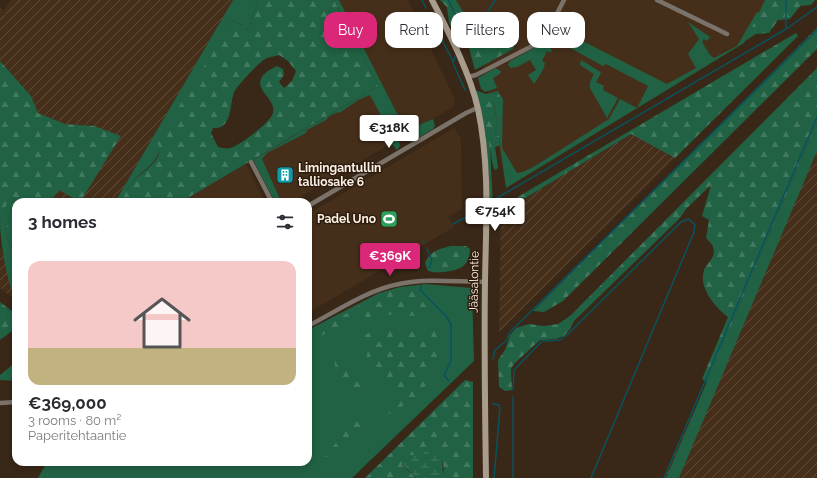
<!DOCTYPE html>
<html lang="en">
<head>
<meta charset="utf-8">
<style>
	:root { --surface:#fff; --page:#f7f7f7; --text:#2b2b33; --muted:#7c7c81; --line:#e1e1e2; --accent:#db2777 }
	body { margin:0; font-family:Raleway,sans-serif; background:var(--page); color:var(--text); height:100vh; display:flex; flex-direction:column; font-size:15px; white-space:nowrap }
	* { box-sizing:border-box; margin:0 }
	p { font-size:13px; color:var(--muted) }
	.icon { flex:none; width:22px; height:22px; fill:none; stroke:currentColor; stroke-width:2; stroke-linecap:round; stroke-linejoin:round }
	.map { position:relative; flex:1; overflow:hidden }
	.drawer { position:absolute; left:12px; top:198px; width:300px; height:268px; display:flex; flex-direction:column; background:var(--surface); border-radius:12px; box-shadow:0 2px 6px #0003 }
	.drawer>* { flex:none }
	.top-card { position:absolute; left:324px; top:12px; width:380px; height:36px; display:flex; gap:8px }
	.price { position:absolute; translate:-50% -34px; padding:0 9px; border-radius:4px; background:#fff; color:#222; font-size:13px; line-height:26px; filter:drop-shadow(0 1px 2px #0008) }
	.price::after { content:''; position:absolute; left:50%; top:24px; width:12px; height:9px; margin-left:-6px; background:inherit; clip-path:polygon(0 0,100% 0,50% 100%) }
	.price.active { background:var(--accent); color:#fff }
	ul { padding:0; list-style:none }
	li { display:grid; align-content:center; gap:8px; height:212px; padding:0 16px }
	li+li { border-top:1px solid var(--line) }
	li span { display:grid; place-items:center; height:124px; border-radius:12px; color:#555 }
	li>.icon { margin-inline-start:auto }
	span .icon { width:72px; height:72px; fill:#fffc; stroke-width:1 }
	li b { font-size:17px }
	h2 { display:flex; justify-content:space-between; align-items:center; height:48px; padding:0 16px; font-size:17px }
	.pill { padding:0 14px; border-radius:12px; background:var(--surface); box-shadow:0 2px 6px #0003; font-size:14px; line-height:36px }
	.pill.active { background:var(--accent); color:#fff }
	.map>svg:first-child { display:block }
	.built { fill:#462f1a }
	.industrial { fill:url(#industrial-furrows) }
	.green { fill:#206243 }
	.forest { fill:url(#forest-firs); fill-rule:evenodd }
	.wetland { fill:url(#wetland-marsh) }
	.lines { fill:none; stroke-linecap:round; stroke-linejoin:round }
	.stream { stroke:#08535f; stroke-width:1.5 }
	.minor { stroke:#7b736a; stroke-width:4.5 }
	.secondary { stroke:#a89c8d; stroke-width:6 }
	.labels { text-anchor:middle; stroke-width:3; stroke-linejoin:round; paint-order:stroke }
	.poi-label { font-size:12px; font-weight:bold; fill:#fcf0e6; stroke:#2e1d0e; text-anchor:start }
	.street-label { font-size:12px; fill:#fcf0e6; stroke:#2e1d0e }
</style>
</head>
<body>
<div class="map">
<svg width="817" height="478" viewBox="0 0 817 478">
	<defs>
		<pattern id="industrial-furrows" width="10" height="10" patternUnits="userSpaceOnUse"><rect width="10" height="10" fill="#462f1a"/><path d="M-1 1l2-2M0 10L10 0M9 11l2-2" fill="none" stroke="#624d3b"/></pattern>
		<pattern id="forest-firs" width="22" height="20" patternUnits="userSpaceOnUse"><rect width="22" height="20" fill="#206243"/><path d="M5 1l3.5 6h-7zM16 11l3.5 6h-7z" fill="#41795e"/></pattern>
		<pattern id="wetland-marsh" width="20" height="14" patternUnits="userSpaceOnUse"><rect width="20" height="14" fill="#206243"/><path d="M1 5h8M5 5V1M11 12h8M15 12V8" fill="none" stroke="#41795e"/></pattern>
	</defs>
	<rect width="100%" height="100%" fill="#392717"/>
	<g class="built">
		<path d="M339 0H408L455 100 453 107 412 131 405 130Z"/>
		<path d="M456 0H765L744 43 506 188 483 66 513 49 514 45 469 21Z"/>
		<path d="M372 90 395 135 393 142 292 202H278L256 158Z"/>
		<path d="M454 128 461 138 462 209 448 217 454 227 308 313V214Z"/>
		<path d="M246 164 265 202H181Z"/>
	</g>
	<g class="industrial">
		<path d="M11 0H233L115 202H50L59 190 80 202 94 126 65 124 38 113 31 96 0 61V8L3 11Z"/>
		<path d="M631 134 675 158 499 332 501 213Z"/>
		<path d="M817 139V478H664L707 382Z"/>
		<path d="M0 248 4 255 16 300 0 288Z"/>
	</g>
	<g class="green">
		<path d="M233 0H258L249 28 232 21 160 147C157 166 142 169 132 183 127 189 124 196 120 202H115Z"/>
		<path d="M334 0H339L405 129 407 130 433 119 435 126 433 129 411 142 404 137 399 140 400 146 397 150 390 142 393 138 370 95 358 100 341 112C336 112 328 116 326 120L307 130 306 133 267 153 262 159 280 199 285 202H275L253 160 378 86Z"/>
		<path d="M757 12 759 13 744 43 506 188 499 136H496L495 131 498 128 494 104 499 102V94L493 93 490 146 493 206 489 209C489 168 488 128 475 90L486 94 498 91 503 99 502 148 517 173 523 172 535 166 609 119 620 99 637 108 648 86 606 64 603 66 552 38 550 33 552 30 557 28 667 84 696 68 688 54 699 39 688 22 710 37 707 41 704 39 702 42 710 55 714 58 737 46Z"/>
		<path d="M540 45 548 46 552 50 550 53 547 51 542 61 545 63 543 70 534 84 528 75 536 70 530 60 517 67 511 68 508 65 510 61Z"/>
		<path d="M581 60 599 71 601 73 596 82 604 86 603 90 618 98 607 118 590 88V82L594 74 580 65Z"/>
		<path d="M495 68 501 71 500 74 493 78 497 88 485 92 481 89 478 78Z"/>
		<path d="M817 122V151L679 478H666Z"/>
		<path d="M9 196 15 199 5 232 16 257V299C7 286 0 239 0 223 1 214 6 205 9 196Z"/>
		<path d="M426 284 472 288 474 361 352 478H38L47 462H308V330L379 293 400 287Z"/>
	</g>
	<g class="forest">
		<path d="M258 0H334L378 86 181 202H120C124 196 127 189 132 183 141 171 167 161 157 142L232 21 249 28ZM279 55 288 61 296 71 292 81 284 88 279 82 284 75 283 69 277 66C271 69 260 74 260 83 260 93 276 101 273 113 271 122 239 146 230 148 227 149 222 148 218 147L211 133 213 128C235 130 228 99 236 89 241 82 260 61 267 58 271 57 275 56 279 55Z"/>
		<path d="M440 0H456L469 21 514 45 513 49 475 70 469 48 456 28 455 29 458 36 455 35 449 23 447 7Z"/>
		<path d="M765 0H815L811 5 800 6 790 19 778 20 769 33 756 34 745 41Z"/>
		<path d="M817 28V49L563 301 544 312 533 311Z"/>
		<path d="M796 33 798 36 675 158 631 134 522 200 516 198Z"/>
		<path d="M0 61 31 96 38 113 65 124 94 126 121 136 80 202 59 190 50 202H16V257L5 232 15 199 9 197 0 222Z"/>
		<path d="M817 68V122L707 382 702 379 728 317C715 307 698 287 704 270 707 263 717 257 713 247 712 244 708 240 706 238L709 220 702 216 711 185 686 209 680 218 574 321 570 329 564 336 556 339 540 340 514 364 511 369 512 390 505 391 499 387 498 360 505 350 510 335 516 328 529 324 544 326 558 324 570 316Z"/>
		<path d="M493 93 499 94 501 102 494 105 498 128 495 131 496 136H499L500 145 495 147 498 167 496 170 494 169 492 161 482 102Z"/>
		<path d="M451 246H466L470 249C469 267 460 270 444 272 438 272 434 273 428 271L425 263C430 251 439 249 451 246Z"/>
		<path d="M408 287 431 311 428 314 401 317 396 314 369 317 317 337 316 331 380 294Z"/>
		<path d="M0 302 16 314V328L0 340Z"/>
		<path d="M438 328C440 359 440 355 419 377L429 381C420 396 402 407 387 415V405L401 394C385 389 389 376 379 369L369 371 358 359 366 358 369 346 368 341 359 337 371 332Z"/>
		<path d="M335 357 344 358 363 375 365 384 362 388 355 391C344 386 332 369 335 357Z"/>
		<path d="M16 362V381L0 380V375Z"/>
		<path d="M465 380 473 382V478H441C445 472 444 467 442 460L422 455H408L402 465 416 478H365Z"/>
		<path d="M366 402C366 406 367 411 366 415 358 436 333 463 315 476L316 468 352 423Z"/>
	</g>
	<path class="wetland" d="M430 447 442 460 443 475 441 478H416L402 464 407 455H422Z"/>
	<g class="lines">
		<g class="stream">
			<path d="M422 0 426 8"/>
			<path d="M448 0 465 33"/>
			<path d="M429 15 453 61"/>
			<path d="M474 19 487 13 495 0"/>
			<path d="M786 28V0"/>
			<path d="M464 39 472 20"/>
			<path d="M455 57 453 63 465 90"/>
			<path d="M492 201 786 29 817 7"/>
			<path d="M473 213 481 208"/>
			<path d="M453 224 466 217"/>
			<path d="M423 241 424 243"/>
			<path d="M427 249 432 260 429 268"/>
			<path d="M421 286 420 290 446 316 451 324V361L444 375 449 381"/>
			<path d="M493 359 495 350 506 341 510 332 817 30"/>
			<path d="M513 390 514 370 542 341 560 340 567 335 681 222 689 219 695 225 694 232 591 478"/>
			<path d="M493 404 499 405 500 408 494 478"/>
			<path d="M513 478V397"/>
			<path d="M664 478 817 117"/>
		</g>
		<g class="minor">
			<path d="M657 0 727 34"/>
			<path d="M468 77 476 75 538 43 548 31 564 0"/>
			<path d="M251 162 272 202"/>
			<path d="M308 206 466 113 477 108"/>
			<path d="M308 326C337 311 367 290 399 284 427 278 457 282 485 282"/>
			<path d="M0 403 16 402"/>
		</g>
		<path class="secondary" d="M432 0C449 33 470 73 478 109 490 166 486 223 485 281 484 347 485 412 486 478"/>
	</g>
	<defs>
		<symbol id="building-square" viewBox="-11 -11 22 22"><rect x="-9" y="-9" width="18" height="18" rx="4" fill="#0f9aa8" stroke="#2e1d0e"/><path d="M-4-6H4V6H1V3H-1V6H-4ZM-2.5-4.3h1.7v1.8h-1.7ZM.8-4.3h1.7v1.8H.8ZM-2.5-1h1.7V.8h-1.7ZM.8-1h1.7V.8H.8Z" fill="#fff"/></symbol>
		<symbol id="stadium-square" viewBox="-11 -11 22 22"><rect x="-9" y="-9" width="18" height="18" rx="4" fill="#2e9e5b" stroke="#2e1d0e"/><path d="M0-5a6.5 5 0 1 0 0 10a6.5 5 0 1 0 0-10ZM-3.5-1.8h7v3.6h-7Z" fill="#fff"/></symbol>
	</defs>
	<g fill-rule="evenodd">
		<use href="#building-square" x="275" y="165" width="20" height="20"/>
		<use href="#stadium-square" x="379" y="209" width="20" height="20"/>
	</g>
	<g class="labels">
		<g class="poi-label">
			<text x="298" y="172">Limingantullin<tspan x="298" dy="14">talliosake 6</tspan></text>
			<text x="376" y="223" text-anchor="end">Padel Uno</text>
		</g>
		<g class="street-label">
			<text transform="translate(474 282) rotate(-89)" y="4">Jääsalontie</text>
		</g>
	</g>
</svg>
<b class="price" style="left:389px;top:149px">€318K</b>
<b class="price" style="left:495px;top:232px">€754K</b>
<b class="price active" style="left:390px;top:277px">€369K</b>
<div class="top-card">
<a class="pill active">Buy</a>
<a class="pill">Rent</a>
<a class="pill">Filters</a>
<a class="pill">New</a>
</div>
<section class="drawer">
<h2>3 homes<svg class="icon" aria-label="filters" viewBox="0 0 24 24"><path d="M4 7h16M4 17h16"/><circle cx="9" cy="7" r="2"/><circle cx="15" cy="17" r="2"/></svg></h2>
<ul>
<li><span style="background:linear-gradient(#f6c9c9 70%,#c2b280 0)"><svg class="icon" aria-label="home" viewBox="0 0 24 24"><path d="M3 11l9-7 9 7M6 9v11h12V9"/></svg></span><div><b>€369,000</b><p>3 rooms · 80 m²</p><p>Paperitehtaantie</p></div></li>
</ul>
</section>
</div>
</body>
</html>
